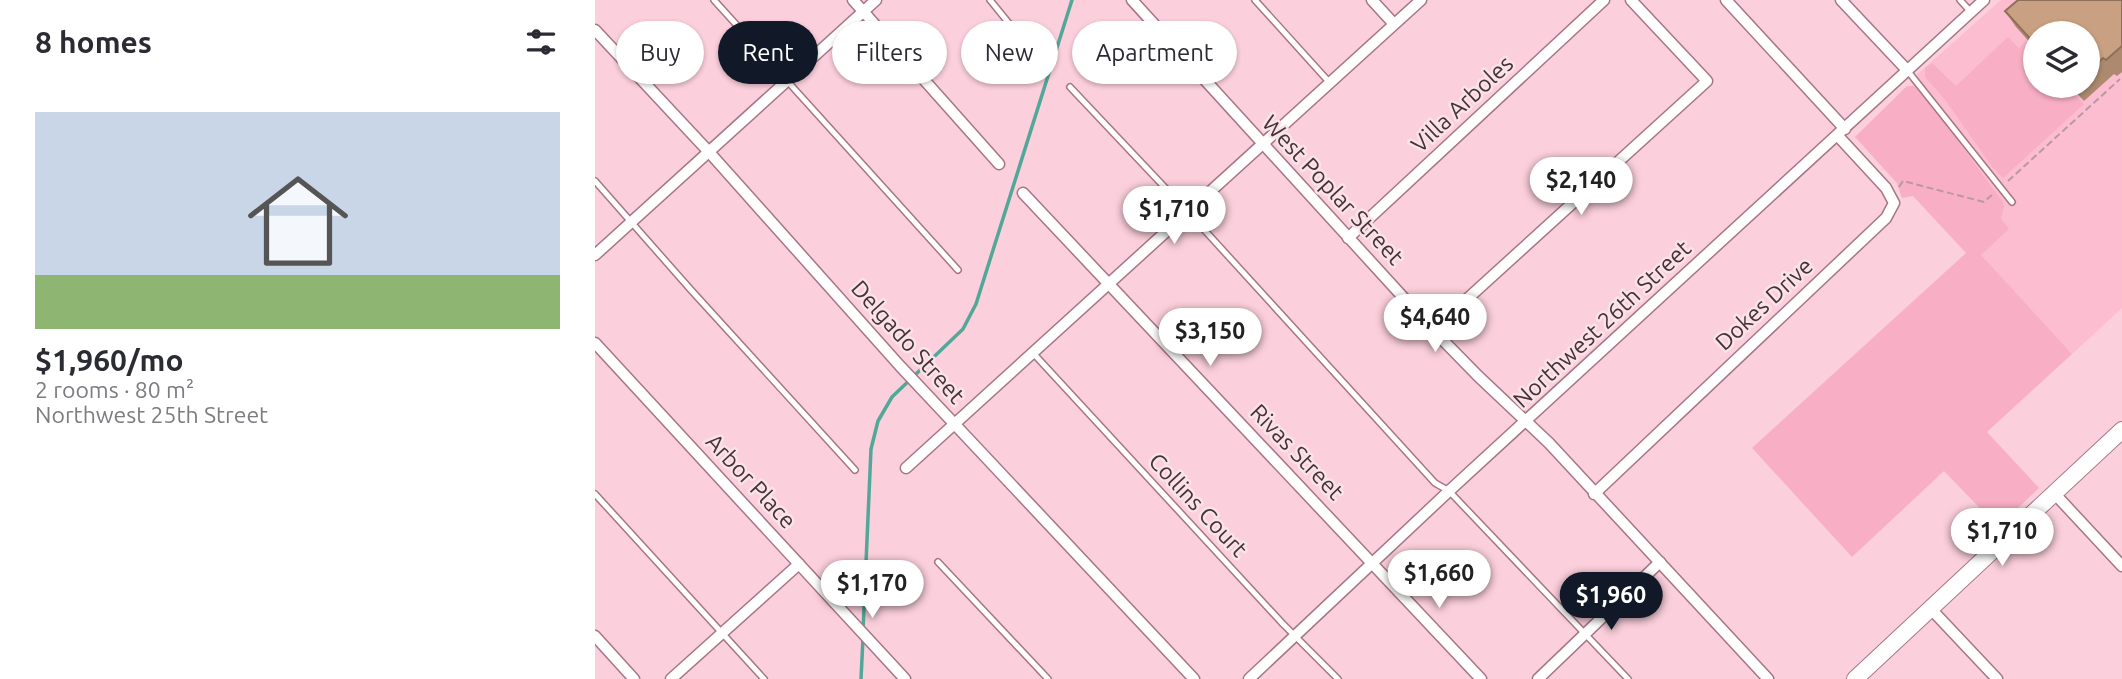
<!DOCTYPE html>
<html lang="en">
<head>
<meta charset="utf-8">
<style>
	:root { --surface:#fff; --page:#f7f7f7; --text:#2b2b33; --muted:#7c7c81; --line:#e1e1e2; --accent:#111827 }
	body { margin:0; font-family:Ubuntu,sans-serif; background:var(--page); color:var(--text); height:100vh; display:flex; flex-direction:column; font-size:26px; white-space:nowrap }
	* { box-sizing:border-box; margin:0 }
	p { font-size:23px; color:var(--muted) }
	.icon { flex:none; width:38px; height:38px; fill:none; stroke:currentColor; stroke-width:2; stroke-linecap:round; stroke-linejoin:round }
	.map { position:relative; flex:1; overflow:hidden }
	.side { display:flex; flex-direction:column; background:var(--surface); width:595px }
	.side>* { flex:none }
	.guide { position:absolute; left:21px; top:21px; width:665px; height:63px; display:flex; gap:14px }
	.fabs { position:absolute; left:1428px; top:21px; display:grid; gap:14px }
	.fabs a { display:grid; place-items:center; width:77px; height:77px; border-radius:50%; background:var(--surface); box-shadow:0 2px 5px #0004; font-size:35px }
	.price { position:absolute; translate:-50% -60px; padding:0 16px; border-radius:24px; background:#fff; color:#222; font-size:23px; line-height:46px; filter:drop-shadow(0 2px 4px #0008) }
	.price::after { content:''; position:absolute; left:50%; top:42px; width:21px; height:16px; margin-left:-10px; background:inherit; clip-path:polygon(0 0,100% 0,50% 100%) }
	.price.current { background:var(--accent); color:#fff }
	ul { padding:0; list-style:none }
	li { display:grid; align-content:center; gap:14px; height:371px; padding:0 35px }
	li+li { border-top:2px solid var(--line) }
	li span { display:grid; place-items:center; height:217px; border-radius:0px; color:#555 }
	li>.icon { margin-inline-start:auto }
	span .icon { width:126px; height:126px; fill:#fffc; stroke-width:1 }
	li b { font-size:30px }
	h2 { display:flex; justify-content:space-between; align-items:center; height:84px; padding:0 35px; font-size:30px }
	.chip { padding:0 24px; border-radius:32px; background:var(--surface); box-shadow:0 2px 5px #0004; font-size:24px; line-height:63px }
	.chip.current { background:var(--accent); color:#fff }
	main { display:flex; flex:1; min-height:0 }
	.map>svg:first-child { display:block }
	.built { fill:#fbbdcf; fill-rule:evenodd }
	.green { fill:#f8afc5 }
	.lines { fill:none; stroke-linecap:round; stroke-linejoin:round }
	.stream { stroke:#51a899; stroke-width:3.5 }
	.service-casing { stroke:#a77685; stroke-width:8 }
	.minor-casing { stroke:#a77685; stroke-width:13 }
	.secondary-casing { stroke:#a77685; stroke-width:18 }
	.path { stroke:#bb97a1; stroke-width:2; stroke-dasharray:7 3.5; stroke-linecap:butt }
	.service { stroke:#fff; stroke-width:5 }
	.minor { stroke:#fff; stroke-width:10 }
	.secondary { stroke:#fff; stroke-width:16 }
	.wall { fill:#ad8a6f }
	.building { fill:#c9a081; stroke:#8d705a; stroke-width:2 }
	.labels { text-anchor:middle; stroke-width:5; stroke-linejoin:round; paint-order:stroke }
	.street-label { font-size:23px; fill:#463137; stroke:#f9e3e9 }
</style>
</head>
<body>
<main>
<section class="side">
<h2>8 homes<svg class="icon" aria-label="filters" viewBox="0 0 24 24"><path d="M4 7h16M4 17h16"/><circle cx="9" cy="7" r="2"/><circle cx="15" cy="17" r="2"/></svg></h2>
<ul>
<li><span style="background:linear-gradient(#c9d6e8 75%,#8fb573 0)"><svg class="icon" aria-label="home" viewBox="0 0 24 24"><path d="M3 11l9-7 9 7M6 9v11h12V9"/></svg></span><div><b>$1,960/mo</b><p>2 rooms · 80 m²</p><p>Northwest 25th Street</p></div></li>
</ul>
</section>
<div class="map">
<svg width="1527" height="679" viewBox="0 0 1527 679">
	<rect width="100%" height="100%" fill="#fbcfdb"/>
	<path class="built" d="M1406 0H1527V308L1477 354 1385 255 1413 229 1406 219 1409 207 1408 202 1340 109 1315 81ZM1440 33H1493V86H1440Z"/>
	<g class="green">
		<path d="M1413 37 1424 48 1431 41 1440 51V86H1472L1489 104 1408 178 1398 168 1351 101 1330 77V68L1337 63 1361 86Z"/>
		<path d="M1312 86H1319L1340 109 1408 202 1409 207 1406 219 1414 229 1386 255 1477 354 1392 432 1444 488 1403 527 1349 471 1257 557 1157 448 1371 253 1318 196 1307 198 1302 183 1260 137Z"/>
	</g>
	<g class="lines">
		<g class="stream">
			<path d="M268 631 276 449 283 421 297 397 368 329 381 304 477 0"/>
			<path d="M266 679 268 638"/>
		</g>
		<defs>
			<g id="service">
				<path d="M119 0 363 270"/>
				<path d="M395 0 434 48"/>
				<path d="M660 0 735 83"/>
				<path d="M1365 0 1376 12"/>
				<path d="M1312 70 1417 202"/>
				<path d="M475 87 593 212 840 483 854 491 1033 679"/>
				<path d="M0 181 96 290 260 470"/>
				<path d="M438 353 688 624 743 679"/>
				<path d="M0 494 169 679"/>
				<path d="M343 562 453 679"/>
			</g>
			<g id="minor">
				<path d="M258 0 404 164"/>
				<path d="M537 0 838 330 883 376 954 443 1173 679"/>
				<path d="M777 0 799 24"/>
				<path d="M1131 0 1250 129"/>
				<path d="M1246 0 1312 70"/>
				<path d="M0 30 114 152 305 366 599 679"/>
				<path d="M428 193 886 679"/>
				<path d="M753 238 1009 0"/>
				<path d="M0 255 281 0"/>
				<path d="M838 330 1112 81 1036 0"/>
				<path d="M0 343 310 679"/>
				<path d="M311 468 826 0"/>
				<path d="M1459 493 1527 566"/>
				<path d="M999 494 1291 218 1299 203 1291 188 1243 136"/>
				<path d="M1336 609 1402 679"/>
				<path d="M0 636 39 679"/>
				<path d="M76 679 204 564"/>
				<path d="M654 679 854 491 1389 0"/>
				<path d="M943 679 1065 562"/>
			</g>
			<path id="secondary" d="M1260 679 1527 430"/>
		</defs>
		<use href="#service" class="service-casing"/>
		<use href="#minor" class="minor-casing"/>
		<use href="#secondary" class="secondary-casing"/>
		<g class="path">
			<path d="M1413 181 1525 79"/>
			<path d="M1304 187 1308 181 1389 202 1398 194"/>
		</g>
		<use href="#service" class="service"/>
		<use href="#minor" class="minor"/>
		<use href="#secondary" class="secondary"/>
	</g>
	<path class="wall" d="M1527 0V72L1522 76 1519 74 1489 101 1475 86H1493V33H1440V48L1421 27 1410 11Z"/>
	<path class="building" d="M1423 0H1527V46L1511 60 1508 58 1493 72V33H1440V44L1410 11Z"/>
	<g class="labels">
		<g class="street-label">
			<text transform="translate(867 104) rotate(-43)" y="8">Villa Arboles</text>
			<text transform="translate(738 190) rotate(47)" y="8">West Poplar Street</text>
			<text transform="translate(1169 304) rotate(-43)" y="8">Dokes Drive</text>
			<text transform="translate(1007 324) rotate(-43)" y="8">Northwest 26th Street</text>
			<text transform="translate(313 342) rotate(48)" y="8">Delgado Street</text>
			<text transform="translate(702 452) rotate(46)" y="8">Rivas Street</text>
			<text transform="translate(156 481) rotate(47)" y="8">Arbor Place</text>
			<text transform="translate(603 505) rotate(47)" y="8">Collins Court</text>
		</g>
	</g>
</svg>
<div class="fabs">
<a><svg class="icon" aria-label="layers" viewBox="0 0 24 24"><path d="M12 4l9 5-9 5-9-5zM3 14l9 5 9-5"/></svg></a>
</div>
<b class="price" style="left:986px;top:217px">$2,140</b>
<b class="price" style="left:579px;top:246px">$1,710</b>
<b class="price" style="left:840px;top:354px">$4,640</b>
<b class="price" style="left:615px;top:368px">$3,150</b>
<b class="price" style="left:1407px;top:568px">$1,710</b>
<b class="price" style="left:844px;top:610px">$1,660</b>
<b class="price" style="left:277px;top:620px">$1,170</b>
<b class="price current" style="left:1016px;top:632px">$1,960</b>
<div class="guide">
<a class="chip">Buy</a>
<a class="chip current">Rent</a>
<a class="chip">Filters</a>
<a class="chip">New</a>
<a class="chip">Apartment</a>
</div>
</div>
</main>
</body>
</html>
